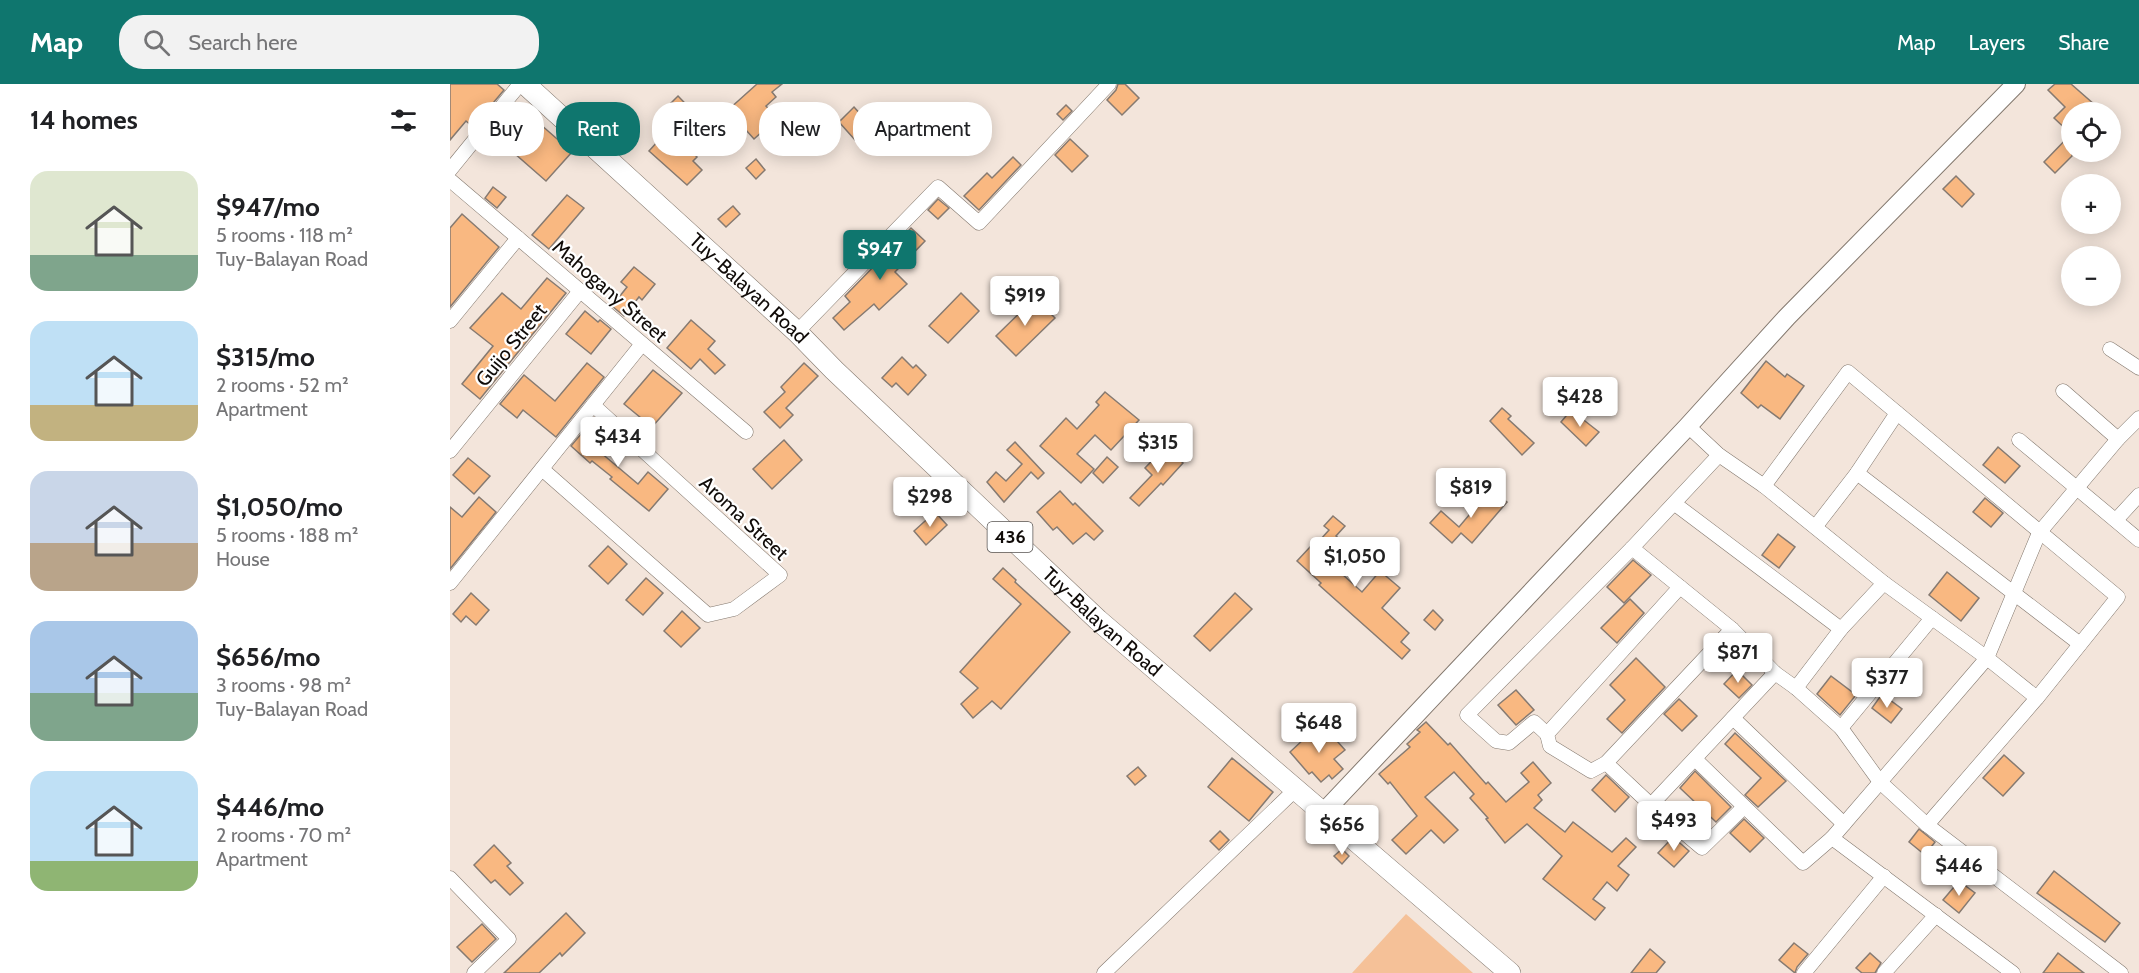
<!DOCTYPE html>
<html lang="en">
<head>
<meta charset="utf-8">
<style>
	:root { --surface:#fff; --page:#f2f2f2; --text:#202124; --muted:#757577; --accent:#0f766e }
	body { margin:0; font-family:Cabin,sans-serif; background:var(--page); color:var(--text); height:100vh; display:flex; flex-direction:column; font-size:22px; white-space:nowrap }
	* { box-sizing:border-box; margin:0 }
	p { font-size:20px; color:var(--muted) }
	.icon { flex:none; width:33px; height:33px; fill:none; stroke:currentColor; stroke-width:2; stroke-linecap:round; stroke-linejoin:round }
	.map { position:relative; flex:1; overflow:hidden }
	.side { display:flex; flex-direction:column; background:var(--surface); width:450px }
	.side>* { flex:none }
	.hud { position:absolute; left:18px; top:18px; width:570px; height:54px; display:flex; gap:12px }
	.tools { position:absolute; left:1611px; top:18px; display:grid; gap:12px }
	.tools a { display:grid; place-items:center; width:60px; height:60px; border-radius:50%; background:var(--surface); box-shadow:0 3px 15px #0003; font-size:30px }
	.price { position:absolute; translate:-50% -51px; padding:0 14px; border-radius:6px; background:#fff; color:#222; font-size:20px; line-height:39px; filter:drop-shadow(0 2px 3px #0008) }
	.price::after { content:''; position:absolute; left:50%; top:36px; width:18px; height:14px; margin-left:-9px; background:inherit; clip-path:polygon(0 0,100% 0,50% 100%) }
	.price.active { background:var(--accent); color:#fff }
	ul { padding:0; list-style:none }
	li { display:flex; align-items:center; gap:18px; height:150px; padding:0 30px }
	li span { display:grid; place-items:center; flex:none; width:168px; height:120px; border-radius:18px; color:#555 }
	li>.icon { margin-inline-start:auto }
	span .icon { width:72px; height:72px; fill:#fffc; stroke-width:1 }
	li b { font-size:26px }
	h2 { display:flex; justify-content:space-between; align-items:center; height:72px; padding:0 30px; font-size:26px }
	.pill { padding:0 21px; border-radius:24px; background:var(--surface); box-shadow:0 3px 15px #0003; font-size:21px; line-height:54px }
	.pill.active { background:var(--accent); color:#fff }
	header { display:flex; align-items:center; gap:36px; box-sizing:border-box; height:84px; padding:0 30px; background:var(--accent); color:#fff }
	header strong { font-size:28px }
	nav { display:flex; gap:33px; margin-inline-start:auto; font-size:21px }
	.search { width:420px; height:54px; background:var(--page); display:flex; align-items:center; gap:15px; box-sizing:border-box; padding:0 21px; border-radius:24px; color:var(--muted); font-size:22px }
	main { display:flex; flex:1; min-height:0 }
	.map>svg:first-child { display:block }
	.green { fill:#f5c198 }
	.building { fill:#f9b881; stroke:#867a71; stroke-width:1.5 }
	.lines { fill:none; stroke-linecap:round; stroke-linejoin:round }
	.street-casing { stroke:#83786e; stroke-width:15 }
	.secondary-casing { stroke:#83786e; stroke-width:20 }
	.primary-casing { stroke:#83786e; stroke-width:22 }
	.street { stroke:#fff; stroke-width:14 }
	.secondary { stroke:#fff; stroke-width:18 }
	.primary { stroke:#fff; stroke-width:21 }
	.labels { text-anchor:middle; stroke-width:4.5; stroke-linejoin:round; paint-order:stroke }
	.shield { fill:#fff; stroke:#585452; stroke-width:1.5 }
	.shield-label { font-size:18px; font-weight:bold; fill:#100b08 }
	.street-label { font-size:20px; fill:#100b08; stroke:#fff }
</style>
</head>
<body>
<header>
<strong>Map</strong>
<div class="search"><svg class="icon" aria-label="search" viewBox="0 0 24 24"><circle cx="10" cy="10" r="6"/><path d="M15 15l6 6"/></svg>Search here</div>
<nav><a>Map</a><a>Layers</a><a>Share</a></nav>
</header>
<main>
<section class="side">
<h2>14 homes<svg class="icon" aria-label="filters" viewBox="0 0 24 24"><path d="M4 7h16M4 17h16"/><circle cx="9" cy="7" r="2"/><circle cx="15" cy="17" r="2"/></svg></h2>
<ul>
<li><span style="background:linear-gradient(#dfe7d0 70%,#7fa58c 0)"><svg class="icon" aria-label="home" viewBox="0 0 24 24"><path d="M3 11l9-7 9 7M6 9v11h12V9"/></svg></span><div><b>$947/mo</b><p>5 rooms · 118 m²</p><p>Tuy-Balayan Road</p></div></li>
<li><span style="background:linear-gradient(#bfe0f5 70%,#c2b280 0)"><svg class="icon" aria-label="home" viewBox="0 0 24 24"><path d="M3 11l9-7 9 7M6 9v11h12V9"/></svg></span><div><b>$315/mo</b><p>2 rooms · 52 m²</p><p>Apartment</p></div></li>
<li><span style="background:linear-gradient(#c9d6e8 60%,#b9a48a 0)"><svg class="icon" aria-label="home" viewBox="0 0 24 24"><path d="M3 11l9-7 9 7M6 9v11h12V9"/></svg></span><div><b>$1,050/mo</b><p>5 rooms · 188 m²</p><p>House</p></div></li>
<li><span style="background:linear-gradient(#a9c7e8 60%,#7fa58c 0)"><svg class="icon" aria-label="home" viewBox="0 0 24 24"><path d="M3 11l9-7 9 7M6 9v11h12V9"/></svg></span><div><b>$656/mo</b><p>3 rooms · 98 m²</p><p>Tuy-Balayan Road</p></div></li>
<li><span style="background:linear-gradient(#bfe0f5 75%,#8fb573 0)"><svg class="icon" aria-label="home" viewBox="0 0 24 24"><path d="M3 11l9-7 9 7M6 9v11h12V9"/></svg></span><div><b>$446/mo</b><p>2 rooms · 70 m²</p><p>Apartment</p></div></li>
</ul>
</section>
<div class="map">
<svg width="1689" height="889" viewBox="0 0 1689 889">
	<rect width="100%" height="100%" fill="#f3e5db"/>
	<path class="green" d="M956 830 1023 889H902Z"/>
	<g class="building">
		<path d="M0 0H47L54 6 23 43 16 37 0 56Z"/>
		<path d="M307 0H332L322 8 326 13 316 22 329 36 316 48 314 46 304 55 278 26Z"/>
		<path d="M668 0H675L689 14 672 31 657 16 666 6Z"/>
		<path d="M1605 0H1621L1645 21 1644 22 1650 28H1622V72L1605 89 1594 78 1621 50 1604 34 1615 23 1598 6Z"/>
		<path d="M228 12 258 43 237 63 247 73 243 77 252 86 237 101 199 67 230 33 219 21Z"/>
		<path d="M616 21 622 27 613 36 607 30Z"/>
		<path d="M404 23 421 42 405 56 389 38Z"/>
		<path d="M74 26 122 68 96 97 48 55Z"/>
		<path d="M362 38 374 51 363 61 351 48Z"/>
		<path d="M620 55 638 72 622 88 605 71Z"/>
		<path d="M563 73 571 81 529 126 514 112 537 89 542 94Z"/>
		<path d="M306 75 315 86 306 95 296 84Z"/>
		<path d="M1506 92 1524 110 1512 123 1493 105Z"/>
		<path d="M43 103 56 113 47 124 35 114Z"/>
		<path d="M117 111 134 124 99 165 82 151Z"/>
		<path d="M488 115 499 124 488 135 478 126Z"/>
		<path d="M283 122 290 130 276 143 268 135Z"/>
		<path d="M12 130 49 163 0 223V144Z"/>
		<path d="M461 144 475 157 445 188 457 200 429 226 424 220 394 246 383 234 400 218 395 212Z"/>
		<path d="M184 183 205 200 192 216 189 213 174 232 162 222 177 203 171 198Z"/>
		<path d="M97 194 116 209 30 315 12 300 43 262 20 244 52 209 71 225Z"/>
		<path d="M511 209 529 227 498 259 479 242Z"/>
		<path d="M585 214 605 234 566 272 546 252Z"/>
		<path d="M135 227 148 238 150 236 161 245 141 270 116 250Z"/>
		<path d="M241 236 265 257 258 265 275 281 265 290 250 275 241 285 217 264Z"/>
		<path d="M452 273 463 284 466 281 476 291 458 311 446 299 442 303 432 294Z"/>
		<path d="M1316 277 1335 293 1337 290 1354 302 1330 335 1311 321 1308 324 1291 309Z"/>
		<path d="M137 279 154 293 106 353 73 326 67 334 50 320 74 291 105 317Z"/>
		<path d="M354 279 368 292 336 324 343 331 330 344 314 328 335 308 331 303Z"/>
		<path d="M203 286 232 309 202 343 174 320Z"/>
		<path d="M655 308 689 336 661 366 645 351 627 370 644 385 631 399 590 362 616 334 627 345 649 321 646 318Z"/>
		<path d="M1052 324 1061 332 1058 335 1084 359 1072 371 1040 337Z"/>
		<path d="M1121 326 1149 348 1136 362 1111 338Z"/>
		<path d="M141 338 161 357 150 368 188 400 198 388 218 405 199 427 160 395 162 393 142 377 140 379 121 362Z"/>
		<path d="M334 356 352 376 322 405 303 385Z"/>
		<path d="M565 358 594 389 588 395 581 388 554 418 537 398 546 388 556 397 572 380 557 366Z"/>
		<path d="M716 362 733 379 713 401 711 399 689 422 680 414 702 391 695 384Z"/>
		<path d="M1548 363 1570 382 1555 399 1533 381Z"/>
		<path d="M657 373 668 383 653 399 643 389Z"/>
		<path d="M18 374 40 392 24 410 3 391Z"/>
		<path d="M1041 405 1057 418 1022 459 1011 449 1002 459 980 439 991 427 1009 443Z"/>
		<path d="M610 407 623 421 625 419 653 447 644 456 636 449 623 460 607 443 603 446 587 428Z"/>
		<path d="M29 413 46 428 0 485V423L12 433Z"/>
		<path d="M1535 414 1553 429 1541 443 1523 428Z"/>
		<path d="M485 428 497 441 476 461 464 447Z"/>
		<path d="M883 432 895 442 886 452 908 471 892 490 912 508 930 487 950 504 932 524 959 549 951 558 960 566 952 575 869 501 871 499 847 477 860 463 862 465 879 446 874 442Z"/>
		<path d="M1328 450 1345 463 1329 484 1312 471Z"/>
		<path d="M158 462 177 480 158 500 139 482Z"/>
		<path d="M1183 476 1201 491 1174 519 1157 503Z"/>
		<path d="M553 484 566 496 565 498 620 548 551 625 542 617 523 634 511 620 528 604 510 588 571 520 543 495Z"/>
		<path d="M1497 488 1529 514 1511 537 1479 511Z"/>
		<path d="M196 494 213 509 193 531 176 516Z"/>
		<path d="M21 509 39 526 26 541 16 532 11 538 3 530Z"/>
		<path d="M785 509 802 525 760 567 744 552Z"/>
		<path d="M1180 515 1194 529 1167 559 1151 544Z"/>
		<path d="M983 526 993 536 985 546 974 536Z"/>
		<path d="M232 527 250 544 231 563 214 547Z"/>
		<path d="M1186 574 1215 603 1172 649 1157 635 1175 616 1160 601Z"/>
		<path d="M1287 586 1302 601 1289 614 1274 600Z"/>
		<path d="M1381 592 1406 611 1390 631 1367 610Z"/>
		<path d="M1066 606 1084 626 1066 641 1048 621Z"/>
		<path d="M1432 610 1452 625 1441 639 1422 624Z"/>
		<path d="M1229 615 1247 632 1232 647 1214 630Z"/>
		<path d="M976 638 998 661 1000 659 1036 700 1038 698 1056 718 1079 698 1071 689 1083 678 1101 699 1088 711 1092 716 1084 724 1115 748 1123 738 1162 768 1176 754 1186 763 1168 782 1179 791 1167 807 1157 798 1143 815 1155 824 1145 836 1093 795 1112 772 1077 740 1055 759 1036 735 1038 734 1020 714 1024 710 1004 688 975 713 1008 746 994 759 981 746 956 770 942 756 967 732 940 698 938 700 929 690 960 663 957 660 970 648 967 646Z"/>
		<path d="M871 639 895 666 884 675 893 685 882 695 879 691 871 698 862 688 859 690 840 668Z"/>
		<path d="M1285 649 1336 697 1308 723 1295 711 1311 694 1275 660Z"/>
		<path d="M1554 671 1574 689 1553 712 1533 694Z"/>
		<path d="M782 674 823 708 799 737 758 703Z"/>
		<path d="M688 683 696 692 685 701 677 692Z"/>
		<path d="M1245 687 1281 723 1266 738 1230 704Z"/>
		<path d="M1156 691 1179 713 1165 728 1142 706Z"/>
		<path d="M1294 735 1314 754 1300 768 1280 749Z"/>
		<path d="M1469 745 1485 758 1475 771 1459 758Z"/>
		<path d="M770 747 779 756 769 766 760 757Z"/>
		<path d="M1223 753 1239 767 1224 783 1208 769Z"/>
		<path d="M44 761 61 779 57 782 73 799 60 811 45 796 41 799 24 781Z"/>
		<path d="M892 765 899 772 892 780 884 772Z"/>
		<path d="M1604 787 1670 839 1655 858 1587 809Z"/>
		<path d="M1509 797 1525 809 1509 829 1493 816Z"/>
		<path d="M116 829 135 849 112 872 110 869 89 889H54Z"/>
		<path d="M32 840 46 855 22 878 7 863Z"/>
		<path d="M1344 859 1358 870 1347 883 1345 889 1329 876Z"/>
		<path d="M1200 865 1215 878 1206 889H1181Z"/>
		<path d="M1420 869 1431 879 1425 889H1412L1406 884Z"/>
		<path d="M1608 869 1634 889H1593Z"/>
	</g>
	<g class="lines">
		<defs>
			<g id="street">
				<path d="M0 86 70 0"/>
				<path d="M0 96 296 348"/>
				<path d="M0 237 68 154"/>
				<path d="M347 248 488 103 529 139 659 0"/>
				<path d="M1660 265 1689 284"/>
				<path d="M1613 307 1668 355"/>
				<path d="M1238 342 1269 371 1314 402 1434 499 1537 574 1587 614"/>
				<path d="M1569 356 1689 456"/>
				<path d="M0 367 130 207"/>
				<path d="M92 385 258 531 284 525 330 491 143 321"/>
				<path d="M1407 389 1630 560"/>
				<path d="M1314 402 1398 288 1668 513 1587 614 1477 741"/>
				<path d="M1225 420 1391 545"/>
				<path d="M1666 436 1689 411"/>
				<path d="M1366 442 1407 389 1447 329"/>
				<path d="M1182 464 1282 545 1325 589 1346 604 1391 644 1430 698 1477 741 1671 889"/>
				<path d="M0 499 192 260"/>
				<path d="M1230 503 1097 650 1100 662 1141 687 1156 679 1282 545"/>
				<path d="M1346 604 1391 545 1434 499"/>
				<path d="M1283 634 1394 740"/>
				<path d="M1391 644 1482 534"/>
				<path d="M1097 650 1084 638 1059 659 1046 657 1017 631 1182 464 1269 371"/>
				<path d="M1245 675 1353 779 1382 754"/>
				<path d="M1156 679 1201 721 1252 764 1294 723"/>
				<path d="M1201 721 1325 589"/>
				<path d="M0 794 59 855 24 889"/>
				<path d="M654 889 845 706"/>
				<path d="M1354 889 1434 792"/>
				<path d="M1434 889 1486 831"/>
				<path d="M1563 889 1382 754 1537 574 1589 449 1668 355 1689 334"/>
			</g>
			<path id="secondary" d="M874 728 1238 342 1337 233 1566 0"/>
			<g id="primary">
				<path id="s1" d="M75 0 347 248 384 286 648 536 1060 889"/>
			</g>
		</defs>
		<use href="#street" class="street-casing"/>
		<use href="#secondary" class="secondary-casing"/>
		<use href="#primary" class="primary-casing"/>
		<use href="#street" class="street"/>
		<use href="#secondary" class="secondary"/>
		<use href="#primary" class="primary"/>
	</g>
	<g class="labels">
		<rect class="shield" x="537.5" y="438" width="45" height="30" rx="4.5"/>
		<g class="shield-label">
			<text x="560" y="459">436</text>
		</g>
		<g class="street-label">
			<text dy="7" stroke="none"><textPath href="#s1" startOffset="303">Tuy-Balayan Road</textPath></text>
			<text transform="translate(160 207) rotate(41)" y="7">Mahogany Street</text>
			<text transform="translate(61 261) rotate(-51)" y="7">Guijo Street</text>
			<text transform="translate(294 434) rotate(43)" y="7">Aroma Street</text>
			<text dy="7" stroke="none"><textPath href="#s1" startOffset="789">Tuy-Balayan Road</textPath></text>
		</g>
	</g>
</svg>
<div class="tools">
<a><svg class="icon" aria-label="locate" viewBox="0 0 24 24"><circle cx="12" cy="12" r="6"/><path d="M12 2v4M12 18v4M2 12h4M18 12h4"/></svg></a>
<a>+</a>
<a>−</a>
</div>
<b class="price active" style="left:430px;top:197px">$947</b>
<b class="price" style="left:575px;top:243px">$919</b>
<b class="price" style="left:1130px;top:344px">$428</b>
<b class="price" style="left:168px;top:384px">$434</b>
<b class="price" style="left:708px;top:390px">$315</b>
<b class="price" style="left:1021px;top:435px">$819</b>
<b class="price" style="left:480px;top:444px">$298</b>
<b class="price" style="left:905px;top:504px">$1,050</b>
<b class="price" style="left:1288px;top:600px">$871</b>
<b class="price" style="left:1437px;top:625px">$377</b>
<b class="price" style="left:869px;top:670px">$648</b>
<b class="price" style="left:1224px;top:768px">$493</b>
<b class="price" style="left:892px;top:772px">$656</b>
<b class="price" style="left:1509px;top:813px">$446</b>
<div class="hud">
<a class="pill">Buy</a>
<a class="pill active">Rent</a>
<a class="pill">Filters</a>
<a class="pill">New</a>
<a class="pill">Apartment</a>
</div>
</div>
</main>
</body>
</html>
